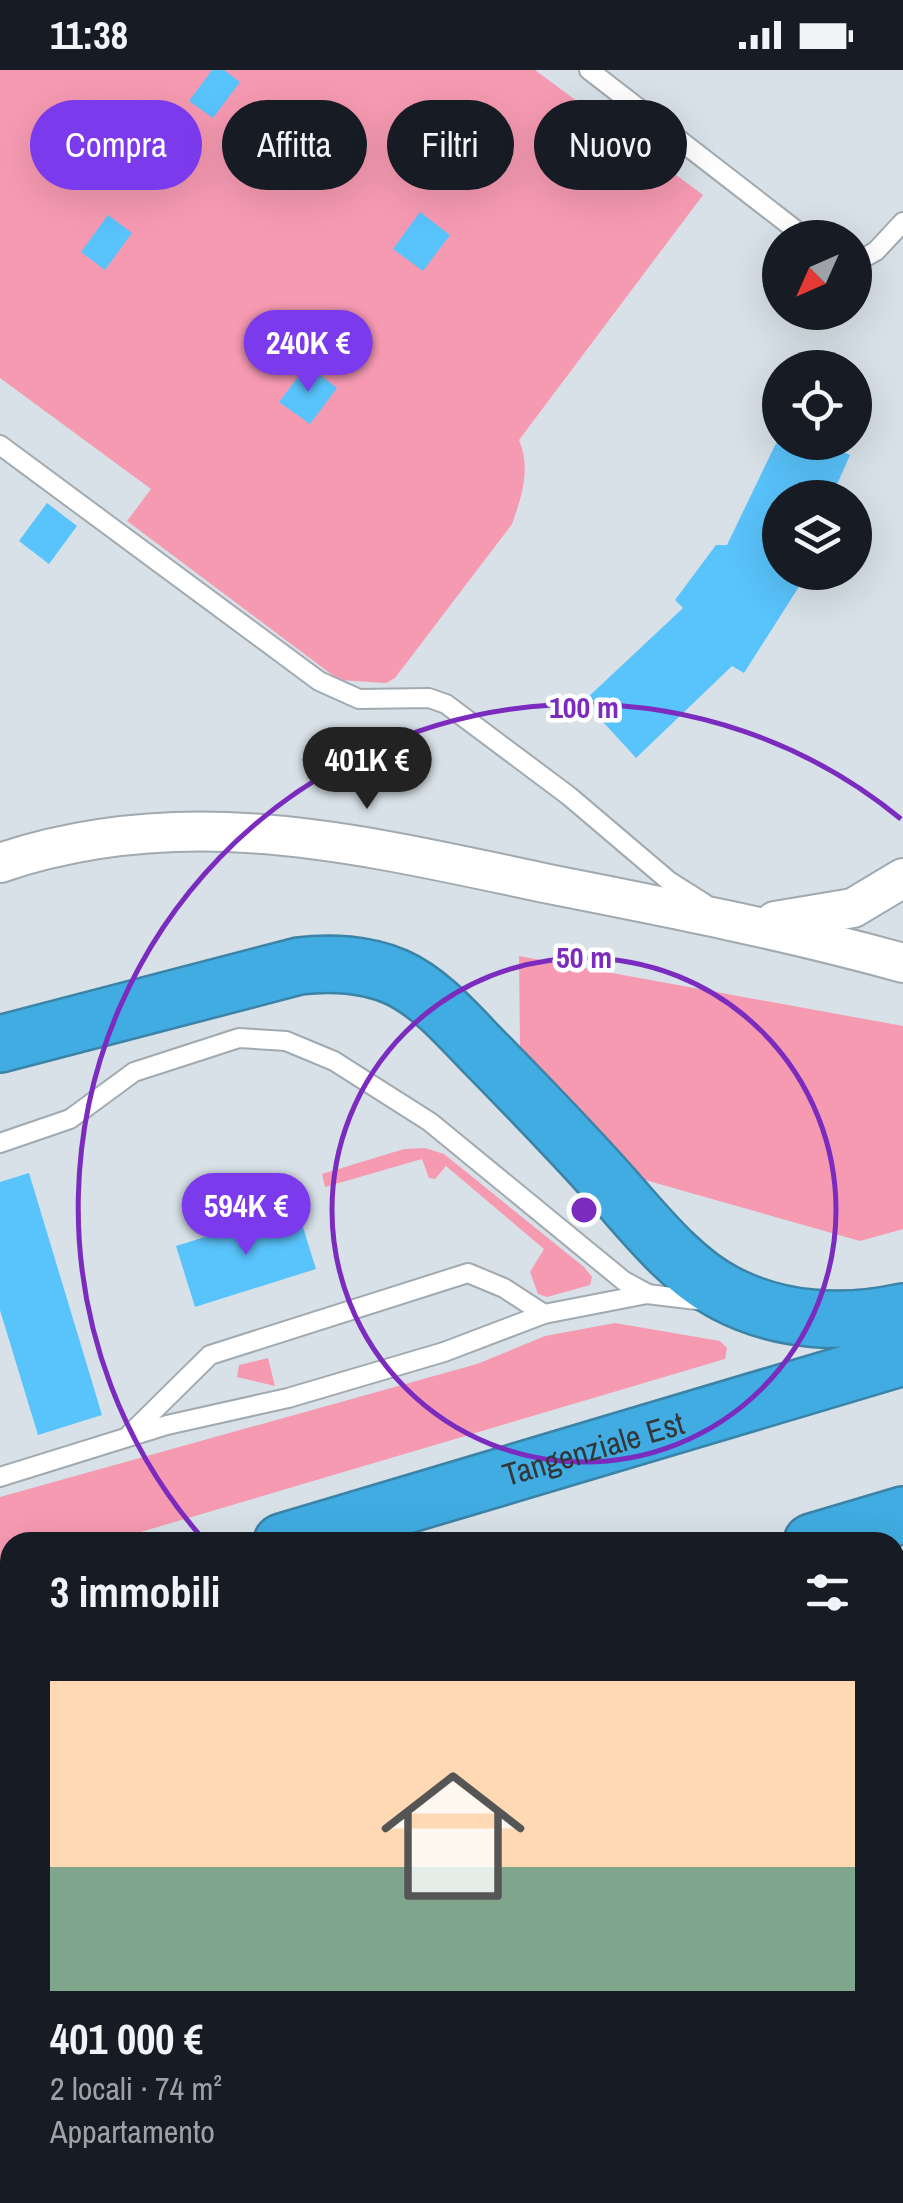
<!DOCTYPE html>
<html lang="it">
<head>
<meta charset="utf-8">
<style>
	:root { --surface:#171b24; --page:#242831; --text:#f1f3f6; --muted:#9ea1a6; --line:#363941; --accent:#7c3aed }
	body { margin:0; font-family:"Archivo Narrow",sans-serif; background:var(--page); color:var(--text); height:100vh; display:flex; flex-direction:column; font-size:38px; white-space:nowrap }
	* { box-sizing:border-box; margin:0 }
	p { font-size:32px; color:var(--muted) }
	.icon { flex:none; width:55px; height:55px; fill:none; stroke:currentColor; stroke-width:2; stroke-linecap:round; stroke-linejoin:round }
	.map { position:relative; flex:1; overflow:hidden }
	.sheet { position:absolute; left:0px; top:1462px; width:905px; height:672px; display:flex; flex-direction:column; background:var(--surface); border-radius:30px 30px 0 0; box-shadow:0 10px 40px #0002 }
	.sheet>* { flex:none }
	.top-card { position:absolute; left:30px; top:30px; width:845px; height:90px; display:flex; gap:20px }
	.needle { width:65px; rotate:225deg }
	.buttons { position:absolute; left:762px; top:150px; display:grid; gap:20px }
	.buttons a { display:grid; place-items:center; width:110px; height:110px; border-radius:50%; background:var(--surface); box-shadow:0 10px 40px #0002; font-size:50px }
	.price { position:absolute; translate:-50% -85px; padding:0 22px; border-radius:35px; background:var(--accent); color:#fff; font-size:32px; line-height:65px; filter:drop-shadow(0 2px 5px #0008) }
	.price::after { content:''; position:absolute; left:50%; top:60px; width:30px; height:22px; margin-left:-15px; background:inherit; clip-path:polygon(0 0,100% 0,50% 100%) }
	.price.active { background:#222; color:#fff }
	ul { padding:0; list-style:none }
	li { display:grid; align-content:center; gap:20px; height:530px; padding:0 50px }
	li+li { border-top:2px solid var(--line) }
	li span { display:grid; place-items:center; height:310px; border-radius:0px; color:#555 }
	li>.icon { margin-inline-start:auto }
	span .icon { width:180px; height:180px; fill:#fffc; stroke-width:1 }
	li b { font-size:42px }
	h2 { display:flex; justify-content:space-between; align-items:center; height:120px; padding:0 50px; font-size:42px }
	.tag { padding:0 35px; border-radius:45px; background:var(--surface); box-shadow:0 10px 40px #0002; font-size:35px; line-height:90px }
	.tag.active { background:var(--accent); color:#fff }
	.status { display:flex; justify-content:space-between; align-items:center; height:70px; padding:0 50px; background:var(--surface); direction:ltr }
	.status svg { height:28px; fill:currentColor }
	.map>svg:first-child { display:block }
	.green { fill:#f69ab2 }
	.building { fill:#59c3fb }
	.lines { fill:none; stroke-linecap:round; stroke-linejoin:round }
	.service-casing { stroke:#a1aab0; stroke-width:22 }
	.minor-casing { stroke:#a1aab0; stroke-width:42 }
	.motorway-casing { stroke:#3b83a7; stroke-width:60 }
	.service { stroke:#fff; stroke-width:18 }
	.minor { stroke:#fff; stroke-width:38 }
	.motorway { stroke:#40ace2; stroke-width:55 }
	.ring { fill:none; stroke:#7b2cbf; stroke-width:5 }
	.labels { text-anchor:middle; stroke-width:9; stroke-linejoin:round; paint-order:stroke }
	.street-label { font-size:32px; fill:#333739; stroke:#fff }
	.centre { fill:#7b2cbf; stroke:#fff; stroke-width:5 }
	.ring-label { font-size:30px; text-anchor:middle; font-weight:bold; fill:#7b2cbf; stroke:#fff; stroke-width:9; stroke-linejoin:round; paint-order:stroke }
</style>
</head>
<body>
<div class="status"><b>11:38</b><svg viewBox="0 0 49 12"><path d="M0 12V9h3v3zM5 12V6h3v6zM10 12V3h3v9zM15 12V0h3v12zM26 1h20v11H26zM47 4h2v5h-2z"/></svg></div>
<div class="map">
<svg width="903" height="2133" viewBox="0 0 903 2133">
	<rect width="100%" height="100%" fill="#d7e1e7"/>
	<g class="green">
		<path d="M0 0H535L703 125 519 370C531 398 522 426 512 454L395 608 386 613 339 610 127 451 151 419 0 308Z"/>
		<path d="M519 886 903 956V1159L860 1171 631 1106 520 976Z"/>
		<path d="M425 1078 444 1084 584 1197 592 1207 590 1215 547 1227 538 1224 530 1202 544 1179 446 1096 435 1109 429 1108 422 1089 325 1117 322 1104 404 1079Z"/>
		<path d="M615 1253 720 1271 727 1278 725 1289 107 1472H10V1502L0 1505V1427L477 1294 545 1266Z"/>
		<path d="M268 1288 275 1316 237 1307 239 1295Z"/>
		<path d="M0 1862 10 1864V2125H271L275 2133H0Z"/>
		<path d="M903 2052V2133H606L635 2125H895V2054Z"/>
	</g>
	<g class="building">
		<path d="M212 0H224L240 12 213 48 189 31Z"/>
		<path d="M420 142 450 165 423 201 393 179Z"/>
		<path d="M108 145 132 163 105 200 81 182Z"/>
		<path d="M307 295 337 318 310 354 279 332Z"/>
		<path d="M780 365V372H823L850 385 831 428H780V502H798L795 509 800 515 744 603 732 596 636 688 584 631 683 538 675 530 716 475H727Z"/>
		<path d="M47 433 77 456 49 494 19 471Z"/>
		<path d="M29 1103 102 1345 38 1365 0 1240V1112Z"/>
		<path d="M297 1138 316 1199 195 1237 176 1176Z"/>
		<path d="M903 1674V1736L895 1738V1677Z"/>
	</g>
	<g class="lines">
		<defs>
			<g id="service">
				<path d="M589 0 806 168"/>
				<path d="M855 193 876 181 903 152"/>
				<path d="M0 375 319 611 359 629 429 628 446 634 569 726 669 811 704 833"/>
				<path d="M0 1073 70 1049 134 1002 239 968 286 971 334 991 430 1052 624 1211 646 1223"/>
				<path d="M130 1364 210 1285 468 1203 504 1218 544 1244"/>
				<path d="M0 1407 167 1355 288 1328 444 1282 544 1244 647 1224 705 1231"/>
				<path d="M895 1569 903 1562"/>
				<path d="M895 1822 903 1814"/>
			</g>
			<g id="minor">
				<path d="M0 793C189 729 367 776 554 815 671 838 788 861 903 893"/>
				<path d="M775 851 853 838 903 808"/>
			</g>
			<g id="motorway">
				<path d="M0 974 299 896C330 892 367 894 396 907 432 923 461 959 488 986 533 1032 577 1077 619 1125 649 1159 684 1202 725 1223 780 1252 843 1255 903 1242"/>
				<path id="s1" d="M282 1472 903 1287"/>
				<path d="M812 1472 903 1445"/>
				<path d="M0 1556 10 1553"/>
				<path d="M0 1711 10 1708"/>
				<path d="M0 1828 10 1831"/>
				<path d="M312 2125 314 2133"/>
			</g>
		</defs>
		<use href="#service" class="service-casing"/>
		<use href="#minor" class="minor-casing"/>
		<use href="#motorway" class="motorway-casing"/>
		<use href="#service" class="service"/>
		<use href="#minor" class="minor"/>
		<use href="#motorway" class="motorway"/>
	</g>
	<g class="ring">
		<circle cx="584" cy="1140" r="252"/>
		<path d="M204 1470A503 503 0 0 1 901 749"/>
	</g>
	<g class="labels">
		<g class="street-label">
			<text dy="11" stroke="none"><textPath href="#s1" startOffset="325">Tangenziale Est</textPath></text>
		</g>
	</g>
	<circle cx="584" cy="1140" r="15" class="centre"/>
	<g class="ring-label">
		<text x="584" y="648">100 m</text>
		<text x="584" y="898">50 m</text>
	</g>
</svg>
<div class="buttons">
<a><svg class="needle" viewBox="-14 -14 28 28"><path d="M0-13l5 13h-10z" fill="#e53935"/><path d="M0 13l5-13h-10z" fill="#9ea1a6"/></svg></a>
<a><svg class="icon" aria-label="locate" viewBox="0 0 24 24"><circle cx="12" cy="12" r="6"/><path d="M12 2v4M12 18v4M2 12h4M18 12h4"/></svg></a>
<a><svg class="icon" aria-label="layers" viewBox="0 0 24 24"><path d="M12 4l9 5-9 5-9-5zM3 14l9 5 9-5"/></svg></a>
</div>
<b class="price" style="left:308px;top:325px">240K €</b>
<b class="price active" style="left:367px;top:742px">401K €</b>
<b class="price" style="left:246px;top:1188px">594K €</b>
<div class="top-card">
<a class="tag active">Compra</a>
<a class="tag">Affitta</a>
<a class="tag">Filtri</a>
<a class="tag">Nuovo</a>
</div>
<section class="sheet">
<h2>3 immobili<svg class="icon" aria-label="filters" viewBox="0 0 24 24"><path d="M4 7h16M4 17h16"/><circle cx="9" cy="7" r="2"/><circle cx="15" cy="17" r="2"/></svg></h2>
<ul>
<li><span style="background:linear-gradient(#ffd9b3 60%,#7fa58c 0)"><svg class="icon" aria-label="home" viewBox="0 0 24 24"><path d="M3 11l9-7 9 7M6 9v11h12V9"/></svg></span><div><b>401 000 €</b><p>2 locali · 74 m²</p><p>Appartamento</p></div></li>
</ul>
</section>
</div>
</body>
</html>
